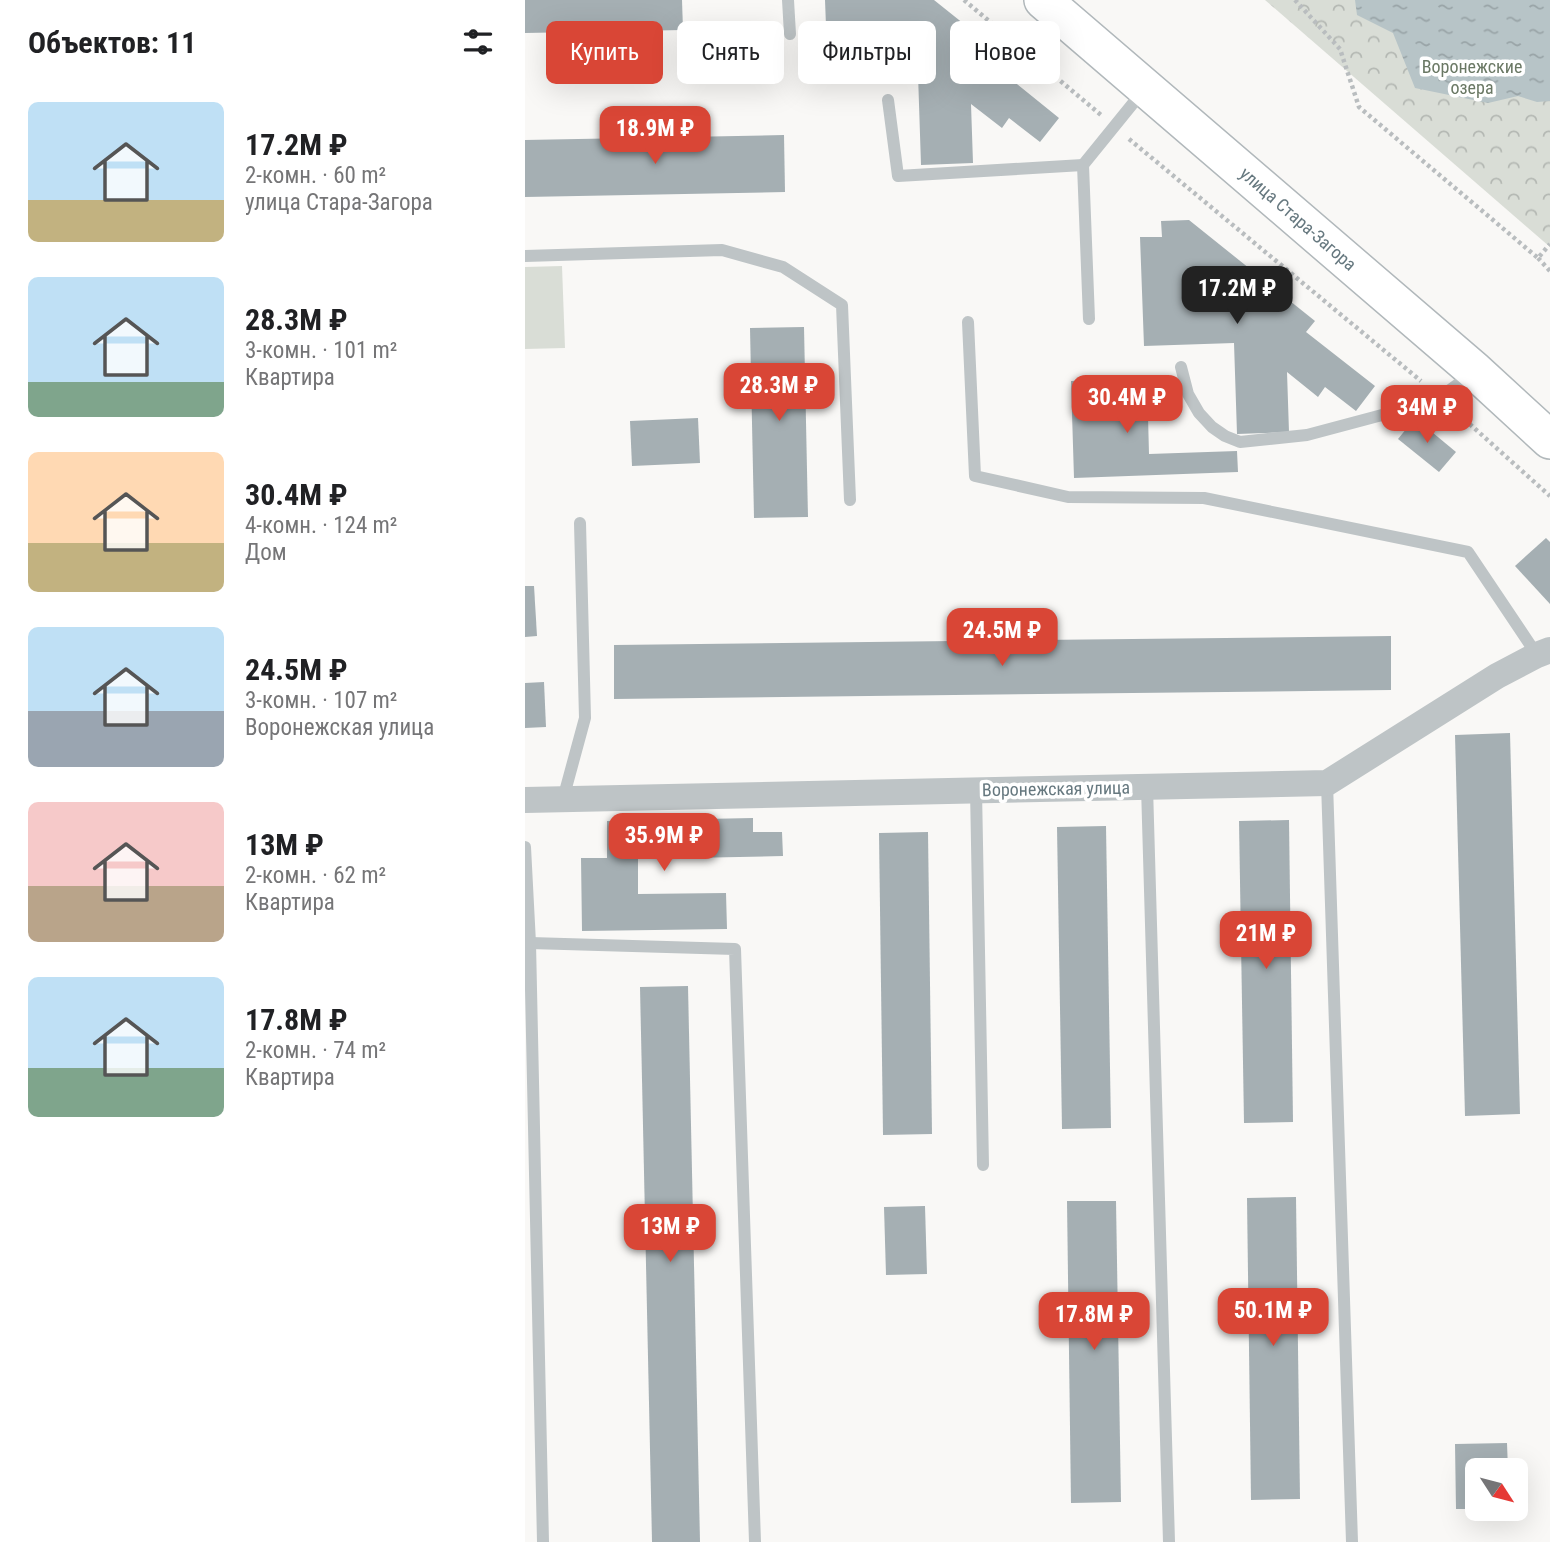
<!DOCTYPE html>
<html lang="ru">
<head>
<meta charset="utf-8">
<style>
	:root { --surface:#fff; --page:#f6f6f6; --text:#202124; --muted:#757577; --accent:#d94636 }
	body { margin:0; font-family:"Roboto Condensed",sans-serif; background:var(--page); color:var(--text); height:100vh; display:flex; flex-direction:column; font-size:26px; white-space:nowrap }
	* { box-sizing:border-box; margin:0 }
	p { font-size:23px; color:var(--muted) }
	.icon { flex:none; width:38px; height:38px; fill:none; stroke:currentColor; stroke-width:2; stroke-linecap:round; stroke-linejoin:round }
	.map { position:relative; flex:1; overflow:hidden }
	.drawer { display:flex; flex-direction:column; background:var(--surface); width:525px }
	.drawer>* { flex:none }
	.hud { position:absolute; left:21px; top:21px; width:665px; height:63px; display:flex; gap:14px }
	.needle { width:46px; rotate:126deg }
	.tools { position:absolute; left:940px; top:1458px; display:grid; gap:14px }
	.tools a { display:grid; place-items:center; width:63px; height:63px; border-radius:10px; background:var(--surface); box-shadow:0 7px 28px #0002; font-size:35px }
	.price { position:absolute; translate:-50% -60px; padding:0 16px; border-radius:14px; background:var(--accent); color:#fff; font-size:23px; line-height:46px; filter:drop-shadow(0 2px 4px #0008) }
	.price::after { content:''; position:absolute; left:50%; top:42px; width:21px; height:16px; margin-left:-10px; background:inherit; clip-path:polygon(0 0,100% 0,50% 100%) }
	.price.on { background:#222; color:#fff }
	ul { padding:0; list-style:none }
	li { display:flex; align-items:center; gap:21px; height:175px; padding:0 28px }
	li span { display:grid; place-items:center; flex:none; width:196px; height:140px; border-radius:10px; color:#555 }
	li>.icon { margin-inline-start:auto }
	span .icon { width:84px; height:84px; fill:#fffc; stroke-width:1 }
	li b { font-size:30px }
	h2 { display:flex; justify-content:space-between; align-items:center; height:84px; padding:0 28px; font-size:30px }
	.pill { padding:0 24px; border-radius:10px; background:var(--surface); box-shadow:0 7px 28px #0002; font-size:24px; line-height:63px }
	.pill.on { background:var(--accent); color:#fff }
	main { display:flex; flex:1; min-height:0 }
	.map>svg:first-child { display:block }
	.forest { fill:url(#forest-crowns) }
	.pitch { fill:#d9ddd6 }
	.water { fill:url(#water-ripples) }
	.building { fill:#a5afb3 }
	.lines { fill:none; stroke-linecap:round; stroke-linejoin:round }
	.secondary-casing { stroke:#b1b8bb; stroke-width:40 }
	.path { stroke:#b9bdbf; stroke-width:4.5; stroke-dasharray:3.5 3.5; stroke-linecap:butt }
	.lane { stroke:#bec4c6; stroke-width:12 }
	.street { stroke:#bec4c6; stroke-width:26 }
	.secondary { stroke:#fff; stroke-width:37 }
	.labels { text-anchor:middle; stroke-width:7; stroke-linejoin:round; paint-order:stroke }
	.park-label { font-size:18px; fill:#6a7864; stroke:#fff }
	.street-label { font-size:18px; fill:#66787f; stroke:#fff }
</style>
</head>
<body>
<main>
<section class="drawer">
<h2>Объектов: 11<svg class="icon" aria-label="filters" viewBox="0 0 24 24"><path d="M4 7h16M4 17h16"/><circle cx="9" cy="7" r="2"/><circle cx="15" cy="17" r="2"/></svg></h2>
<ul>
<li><span style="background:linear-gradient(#bfe0f5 70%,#c2b280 0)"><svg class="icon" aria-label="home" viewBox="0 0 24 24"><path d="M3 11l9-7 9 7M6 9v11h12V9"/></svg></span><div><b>17.2M ₽</b><p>2-комн. · 60 m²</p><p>улица Стара-Загора</p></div></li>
<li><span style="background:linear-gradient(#bfe0f5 75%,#7fa58c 0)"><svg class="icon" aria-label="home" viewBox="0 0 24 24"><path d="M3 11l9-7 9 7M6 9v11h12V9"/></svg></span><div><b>28.3M ₽</b><p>3-комн. · 101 m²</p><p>Квартира</p></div></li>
<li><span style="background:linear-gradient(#ffd9b3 65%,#c2b280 0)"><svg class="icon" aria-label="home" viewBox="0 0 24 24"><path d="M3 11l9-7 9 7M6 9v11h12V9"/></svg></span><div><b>30.4M ₽</b><p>4-комн. · 124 m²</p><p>Дом</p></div></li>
<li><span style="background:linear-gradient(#bfe0f5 60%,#9aa5b1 0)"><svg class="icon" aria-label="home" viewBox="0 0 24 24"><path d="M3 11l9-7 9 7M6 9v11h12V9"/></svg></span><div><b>24.5M ₽</b><p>3-комн. · 107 m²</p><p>Воронежская улица</p></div></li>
<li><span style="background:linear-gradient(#f6c9c9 60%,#b9a48a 0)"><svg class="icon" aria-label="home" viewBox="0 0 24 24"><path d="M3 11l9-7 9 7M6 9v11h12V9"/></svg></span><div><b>13M ₽</b><p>2-комн. · 62 m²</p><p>Квартира</p></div></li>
<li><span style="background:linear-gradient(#bfe0f5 65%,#7fa58c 0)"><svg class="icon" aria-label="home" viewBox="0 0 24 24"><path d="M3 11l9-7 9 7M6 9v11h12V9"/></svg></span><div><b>17.8M ₽</b><p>2-комн. · 74 m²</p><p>Квартира</p></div></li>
</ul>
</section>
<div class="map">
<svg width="1025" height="1542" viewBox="0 0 1025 1542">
	<defs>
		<pattern id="forest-crowns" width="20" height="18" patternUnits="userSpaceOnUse" patternTransform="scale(1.75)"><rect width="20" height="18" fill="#d9ddd6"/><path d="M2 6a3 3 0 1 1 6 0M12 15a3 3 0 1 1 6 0" fill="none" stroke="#b4b8b3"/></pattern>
		<pattern id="water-ripples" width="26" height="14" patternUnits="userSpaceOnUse" patternTransform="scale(1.75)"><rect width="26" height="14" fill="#b7c4c7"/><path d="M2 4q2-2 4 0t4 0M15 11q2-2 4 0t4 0" fill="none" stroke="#99a4a7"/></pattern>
	</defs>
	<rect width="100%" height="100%" fill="#f9f8f6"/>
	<path class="forest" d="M740 0H1025V247Z"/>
	<path class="pitch" d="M37 266 40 348 0 349V267Z"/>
	<path class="water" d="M830 0H1025V101L1012 102 993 96 963 103 890 88 868 33 832 15Z"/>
	<g class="building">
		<path d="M0 0H157L158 30 0 33Z"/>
		<path d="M300 0H409L474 52 466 63 534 118 515 142 484 118 477 128 446 104 448 163 396 165 393 74 303 77Z"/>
		<path d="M259 135 260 192 0 197V140Z"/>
		<path d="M664 220 790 321 781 332 850 386 831 411 800 387 793 397 762 372 764 432 712 434 709 343 619 346 615 237H637L636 221Z"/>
		<path d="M279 327 283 517 229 518 225 328Z"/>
		<path d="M622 378 624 454 712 451 713 472 549 478 546 381Z"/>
		<path d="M173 418 175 463 107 466 105 421Z"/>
		<path d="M890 418 931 452 914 472 873 439Z"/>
		<path d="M1021 538 1025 542V604L990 566Z"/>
		<path d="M0 586H9L12 636 0 637Z"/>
		<path d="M866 636V690L89 699V645Z"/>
		<path d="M19 682 21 727 0 728V683Z"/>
		<path d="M985 733 995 1114 940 1116 930 735Z"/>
		<path d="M228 818V832H257L258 856 113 859V894L201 893 202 929 57 931 56 858H82V821Z"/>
		<path d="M764 820 768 1122 719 1123 714 821Z"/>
		<path d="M581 826 586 1128 537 1129 532 827Z"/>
		<path d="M403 832 407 1134 358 1135 354 833Z"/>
		<path d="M163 986 175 1542H127L115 987Z"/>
		<path d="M771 1197 775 1499 726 1500 722 1198Z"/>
		<path d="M542 1201H591L596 1502 546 1503Z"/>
		<path d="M400 1206 402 1274 361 1275 359 1207Z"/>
		<path d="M982 1443 983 1470H952V1509H931L930 1444Z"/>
	</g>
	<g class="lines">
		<defs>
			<path id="secondary" d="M518 0 950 371 1025 440"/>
		</defs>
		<use href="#secondary" class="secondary-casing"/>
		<g class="path">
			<path d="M439 0 576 115"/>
			<path d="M770 0 815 49 834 107 1013 258 1025 244"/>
			<path d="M604 139 896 381"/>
			<path d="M1013 258 1025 271"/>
			<path d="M929 410 1025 496"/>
		</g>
		<g class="lane">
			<path d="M263 0 265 34"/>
			<path d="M363 100 373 176 558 165"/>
			<path d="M0 256 197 250 258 267 317 305 325 500"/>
			<path d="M564 319 558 165 618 91"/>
			<path d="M443 322 450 476 543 497 679 498 943 552 1012 655"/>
			<path d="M656 367 663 394 674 413 687 427 700 436 715 442 782 435 872 411 915 397 947 374"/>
			<path d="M802 783 827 1542"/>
			<path d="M622 787 644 1542"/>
			<path d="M451 790 458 1165"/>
			<path d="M38 799 60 718 55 523"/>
			<path d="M0 847 5 943 18 1542"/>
			<path d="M5 943 210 949 230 1542"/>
		</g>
		<path class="street" d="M0 800 802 783 972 676 1012 655 1025 650"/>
		<use href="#secondary" class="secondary"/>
	</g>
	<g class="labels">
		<g class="park-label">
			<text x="947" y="73">Воронежские<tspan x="947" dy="21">озера</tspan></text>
		</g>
		<g class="street-label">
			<text transform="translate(773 219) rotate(41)" y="6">улица Стара-Загора</text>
			<text transform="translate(531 789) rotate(-1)" y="6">Воронежская улица</text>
		</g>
	</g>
</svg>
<div class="tools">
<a><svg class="needle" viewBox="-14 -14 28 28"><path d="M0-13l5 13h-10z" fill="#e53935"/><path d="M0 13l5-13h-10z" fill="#757577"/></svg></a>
</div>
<b class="price" style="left:130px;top:166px">18.9M ₽</b>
<b class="price on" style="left:712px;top:326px">17.2M ₽</b>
<b class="price" style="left:254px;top:423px">28.3M ₽</b>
<b class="price" style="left:602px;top:435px">30.4M ₽</b>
<b class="price" style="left:902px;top:445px">34M ₽</b>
<b class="price" style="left:477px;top:668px">24.5M ₽</b>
<b class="price" style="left:139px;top:873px">35.9M ₽</b>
<b class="price" style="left:741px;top:971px">21M ₽</b>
<b class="price" style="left:145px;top:1264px">13M ₽</b>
<b class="price" style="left:748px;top:1348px">50.1M ₽</b>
<b class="price" style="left:569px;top:1352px">17.8M ₽</b>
<div class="hud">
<a class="pill on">Купить</a>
<a class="pill">Снять</a>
<a class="pill">Фильтры</a>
<a class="pill">Новое</a>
</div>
</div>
</main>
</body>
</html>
